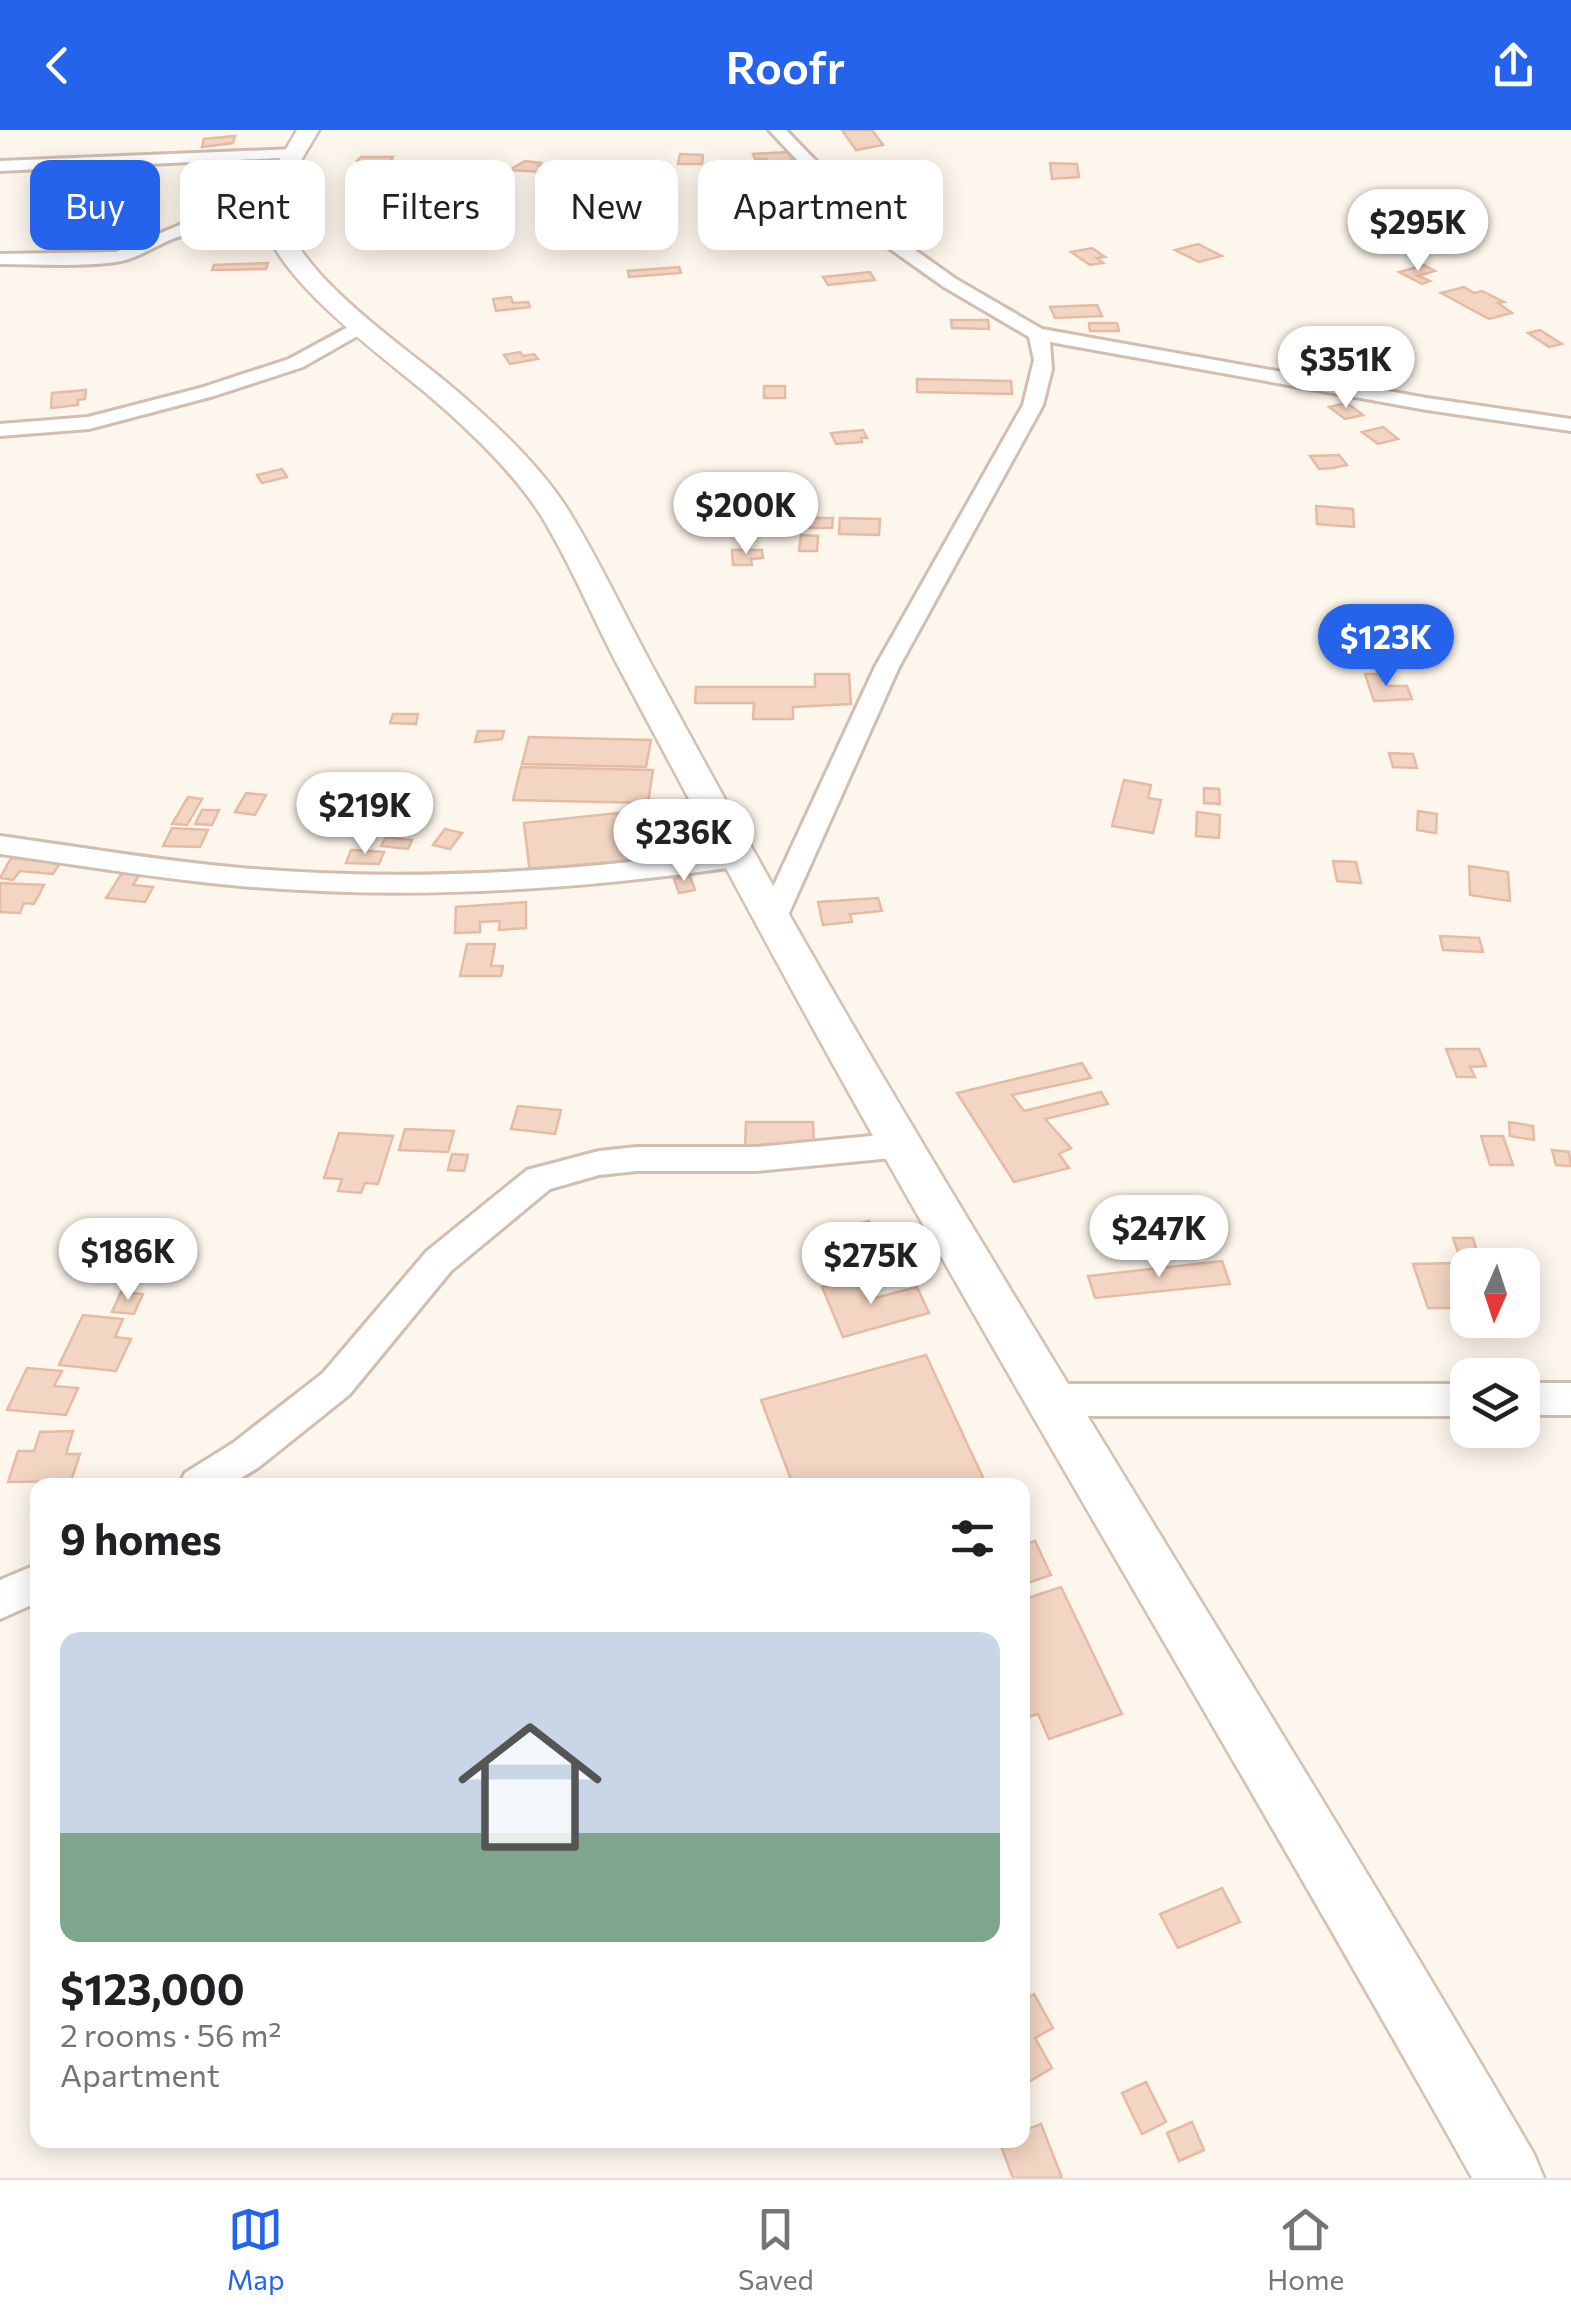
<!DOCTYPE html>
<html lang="en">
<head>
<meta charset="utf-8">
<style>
	:root { --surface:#fff; --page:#f2f2f2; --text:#202124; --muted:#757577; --line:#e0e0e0; --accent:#2563eb }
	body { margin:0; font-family:Commissioner,sans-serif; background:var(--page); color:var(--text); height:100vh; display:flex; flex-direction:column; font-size:38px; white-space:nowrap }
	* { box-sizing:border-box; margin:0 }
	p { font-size:32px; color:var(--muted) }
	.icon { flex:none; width:55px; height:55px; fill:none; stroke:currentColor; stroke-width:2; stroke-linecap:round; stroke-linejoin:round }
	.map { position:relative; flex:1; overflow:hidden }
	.drawer { position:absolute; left:30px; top:1348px; width:1000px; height:670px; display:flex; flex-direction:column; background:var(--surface); border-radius:20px; box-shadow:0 5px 25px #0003 }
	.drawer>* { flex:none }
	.hud { position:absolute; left:30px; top:30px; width:1000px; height:90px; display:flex; gap:20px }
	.needle { width:65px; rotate:183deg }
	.buttons { position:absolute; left:1450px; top:1118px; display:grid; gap:20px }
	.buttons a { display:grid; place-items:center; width:90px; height:90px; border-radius:20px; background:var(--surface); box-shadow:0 5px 25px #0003; font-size:50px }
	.price { position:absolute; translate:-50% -85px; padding:0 22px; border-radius:35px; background:#fff; color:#222; font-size:32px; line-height:65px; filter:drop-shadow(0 2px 5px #0008) }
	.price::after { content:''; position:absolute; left:50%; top:60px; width:30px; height:22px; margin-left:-15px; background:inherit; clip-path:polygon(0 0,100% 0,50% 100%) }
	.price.selected { background:var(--accent); color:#fff }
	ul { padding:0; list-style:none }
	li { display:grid; align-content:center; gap:20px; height:530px; padding:0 30px }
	li span { display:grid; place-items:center; height:310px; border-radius:20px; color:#555 }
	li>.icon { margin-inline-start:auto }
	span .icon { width:180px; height:180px; fill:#fffc; stroke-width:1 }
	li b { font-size:42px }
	h2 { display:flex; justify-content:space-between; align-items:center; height:120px; padding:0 30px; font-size:42px }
	.pill { padding:0 35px; border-radius:20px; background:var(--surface); box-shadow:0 5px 25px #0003; font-size:35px; line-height:90px }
	.pill.selected { background:var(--accent); color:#fff }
	header { display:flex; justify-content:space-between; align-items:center; height:130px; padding:0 30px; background:var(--accent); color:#fff; font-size:45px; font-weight:600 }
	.dock { display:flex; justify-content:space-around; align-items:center; height:140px; border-top:2px solid var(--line); background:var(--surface); font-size:28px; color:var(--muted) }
	.dock a { display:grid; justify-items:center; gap:5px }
	.dock .selected { color:var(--accent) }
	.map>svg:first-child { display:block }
	.building { fill:#f3d5c3; stroke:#e6bba3; stroke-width:2.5 }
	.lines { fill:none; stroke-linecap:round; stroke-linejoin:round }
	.street-casing { stroke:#d1beb0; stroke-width:6 }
	.secondary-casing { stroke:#d6c0b0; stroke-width:5 }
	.street { fill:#fff; fill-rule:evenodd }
	.secondary { fill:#fff; fill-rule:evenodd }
</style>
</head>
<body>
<header><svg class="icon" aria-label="back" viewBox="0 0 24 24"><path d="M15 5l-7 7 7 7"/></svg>Roofr<svg class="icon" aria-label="share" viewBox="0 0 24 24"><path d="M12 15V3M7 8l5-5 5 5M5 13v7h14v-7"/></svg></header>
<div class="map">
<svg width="1571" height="2048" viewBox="0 0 1571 2048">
	<rect width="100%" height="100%" fill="#fdf6ec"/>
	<g class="building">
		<path d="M842 0H872L883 15 856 20Z"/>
		<path d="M235 6 233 13 202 17 204 9Z"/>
		<path d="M788 22 793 33 769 34 767 29H755L753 24Z"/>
		<path d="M680 24 703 25 702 34H678Z"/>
		<path d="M361 27H393L390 31H394L389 37H365L357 31Z"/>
		<path d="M525 31 541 33 538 36 549 37 543 42 509 40Z"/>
		<path d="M1050 33 1077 34 1079 47 1052 49Z"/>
		<path d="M1412 86 1427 104 1387 107 1376 96 1397 95 1390 88Z"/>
		<path d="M1198 114 1222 126 1199 132 1175 120Z"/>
		<path d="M1092 118 1105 127 1097 128 1103 133 1090 135 1071 122Z"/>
		<path d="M268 133 266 139 212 140 214 135Z"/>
		<path d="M1424 135 1435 141 1418 146 1430 151 1422 154 1399 142Z"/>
		<path d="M679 137 681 143 629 147 628 141Z"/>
		<path d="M870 142 875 150 828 155 823 147Z"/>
		<path d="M1464 157 1474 163 1482 161 1504 172 1498 173 1512 183 1489 189 1441 163Z"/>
		<path d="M511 167 513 173 528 172 530 177 496 181 493 169Z"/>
		<path d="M1097 175 1102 186 1055 188 1050 177Z"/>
		<path d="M951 190H988L989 199 952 198Z"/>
		<path d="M1089 193H1117L1119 201H1090Z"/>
		<path d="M1540 200 1562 214 1549 217 1528 203Z"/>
		<path d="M1321 219 1332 228 1310 231 1299 223Z"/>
		<path d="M520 222 523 226 534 224 538 229 510 234 504 225Z"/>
		<path d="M917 249 1011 251 1012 264 917 262Z"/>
		<rect x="764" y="256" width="21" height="12"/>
		<path d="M86 260 85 269 78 270V275L51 278 52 263Z"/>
		<path d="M1347 273 1363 285 1345 289 1329 277Z"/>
		<path d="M1383 297 1398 309 1378 314 1362 302Z"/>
		<path d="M863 300 867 308H861L862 312 836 314 831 303Z"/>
		<path d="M1339 325 1347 335 1333 338 1319 339 1310 326Z"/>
		<path d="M282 339 287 347 262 353 257 345Z"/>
		<path d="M1316 376 1353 379 1354 397 1317 394Z"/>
		<path d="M726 381 773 382 772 400H725Z"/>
		<path d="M810 388H833L832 398H809Z"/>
		<path d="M840 388 880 389 879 405 839 404Z"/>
		<path d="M801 405 818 406 817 421H799Z"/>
		<path d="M732 420H762L763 428 751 429 752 435H733Z"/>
		<path d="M815 544H849L851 574 793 577V589H753L754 573H695L696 557H815Z"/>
		<path d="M1365 544H1384L1388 556H1407L1412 569 1374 571Z"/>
		<path d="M393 584H418L416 594 390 593Z"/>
		<path d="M478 601H504L502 609 475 612Z"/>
		<path d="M529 607 651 610 646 637 522 634Z"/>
		<path d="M1389 623 1413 624 1417 638 1393 637Z"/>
		<path d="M521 637 653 640 648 673 513 670Z"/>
		<path d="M1124 650 1151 655 1148 668 1161 670 1153 703 1112 696Z"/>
		<path d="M1204 658 1219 659 1220 674 1204 673Z"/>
		<path d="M246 663 266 665 255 685 235 682Z"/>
		<path d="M188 667 202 669 187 695 172 694Z"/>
		<path d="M654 679 665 729 530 744 524 693Z"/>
		<path d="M202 680H219L212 695 195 694Z"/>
		<path d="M1418 681 1437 684 1436 703 1417 700Z"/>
		<path d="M1197 682 1220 685 1219 708 1196 706Z"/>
		<path d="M172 698 208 700 200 717 163 716Z"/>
		<path d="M445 699 462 703 450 719 433 715Z"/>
		<path d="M386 707 412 710 408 719 381 716Z"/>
		<path d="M351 720 384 722 379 734 346 733Z"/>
		<path d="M11 728 60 733 53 744 20 741 13 750 0 748Z"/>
		<path d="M1333 731 1356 732 1361 753 1337 751Z"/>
		<path d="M1469 736 1508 742 1510 771 1470 765Z"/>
		<path d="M122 743 139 745 133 755 153 757 145 772 106 768Z"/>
		<path d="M690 746 695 760 679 763 674 749Z"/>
		<path d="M0 753 44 755 34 774 24 773 20 783 0 782Z"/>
		<path d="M878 768 882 781 850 784 852 792 823 795 818 772Z"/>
		<path d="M526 772V798L499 800 500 791 480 792V802L455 803 456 777Z"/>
		<path d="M1440 806 1479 808 1483 822 1443 820Z"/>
		<path d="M467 814H495L491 836H503L501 846H460Z"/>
		<path d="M1446 919H1479L1486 936 1470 937 1475 947H1457Z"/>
		<path d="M1082 933 1091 948 1012 965 1024 981 1101 962 1108 974 1045 989 1071 1018 1059 1024 1069 1038 1014 1052 957 963Z"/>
		<path d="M518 976 561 980 555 1004 511 999Z"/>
		<path d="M746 992H813L814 1018H745Z"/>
		<path d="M1509 992 1533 996 1534 1010 1510 1006Z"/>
		<path d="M405 999 454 1001 448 1022 399 1020Z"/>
		<path d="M339 1003 393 1006 378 1054 365 1053 361 1063 338 1061 342 1049 324 1048Z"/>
		<path d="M1481 1006H1503L1513 1035H1490Z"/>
		<path d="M1552 1020 1569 1022 1571 1036 1556 1035Z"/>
		<path d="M452 1024 468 1025 464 1041 448 1040Z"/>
		<path d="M869 1091 879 1112 820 1129 810 1108Z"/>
		<path d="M1453 1108H1473L1477 1122H1458Z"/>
		<path d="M1222 1131 1230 1154 1095 1168 1088 1146Z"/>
		<path d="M1457 1133 1468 1163V1178H1428L1413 1134Z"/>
		<path d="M860 1147 871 1169 917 1157 929 1183 843 1207 822 1157Z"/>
		<path d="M121 1162 143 1164 134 1184 112 1182Z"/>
		<path d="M83 1185 123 1189 115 1207 131 1209 116 1241 59 1235Z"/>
		<path d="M926 1225 985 1352 793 1355 761 1270Z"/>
		<path d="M27 1238 62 1241 54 1256 78 1258 66 1285 7 1280Z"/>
		<path d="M73 1301 66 1324H80L71 1351 8 1352 18 1321H34L40 1302Z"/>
		<path d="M1035 1411 1051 1445 1022 1455V1415Z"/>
		<path d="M1061 1457 1122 1584 1049 1609 1038 1584 1022 1589 1026 1558 1022 1470Z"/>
		<path d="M1222 1758 1240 1792 1178 1818 1160 1784Z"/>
		<path d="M1034 1864 1053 1898 1035 1908 1052 1938 1025 1954 1022 1871Z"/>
		<path d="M1146 1952 1166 1992 1142 2004 1122 1963Z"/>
		<path d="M1192 1992 1204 2020 1179 2031 1167 2003Z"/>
		<path d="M1041 1994 1062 2048H1013L999 2011 1022 2010V2001Z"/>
	</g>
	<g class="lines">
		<defs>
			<g id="street">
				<path d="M769 0H786L874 91 956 149 1042 199 1427 268 1571 289V301L1427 280 1050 212 1052 239 1043 275 899 537 789 783 785 790H765L761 783 875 537 1023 275 1034 230 1029 207 944 157 862 99Z"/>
				<path d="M295 19 303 24 301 27 0 41V31Z"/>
				<path d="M182 94C201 96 278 95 286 101 261 120 217 102 187 105 166 107 141 129 116 132 79 137 38 134 0 134V124L116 122Z"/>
				<path d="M361 190 370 196 368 200 303 237 214 266 89 299 0 306V294L88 287 200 258 289 229Z"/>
				<path d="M0 706C80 717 160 731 241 738 409 753 576 742 742 718L752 721 756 727 752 733 742 736C576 760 409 771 241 756 160 749 80 735 0 724Z"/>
				<path d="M902 1003 913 1006 918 1015 913 1024 902 1027 757 1041H637L599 1045 550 1059 451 1141 349 1265 259 1337 230 1355H179L185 1343 233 1313 323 1243 427 1121 527 1040 599 1021 637 1017H757Z"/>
				<rect x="1522" y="1253" width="49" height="32"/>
				<path d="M1054 1254H1468V1286H1054L1041 1281 1036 1270 1041 1259Z"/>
				<path d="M38 1434V1472L0 1489V1450Z"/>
			</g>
			<path id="secondary" d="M297 0H319C306 23 286 50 285 77 283 134 404 217 445 251 489 288 540 334 570 383 601 434 627 490 656 543 729 678 804 813 882 945 1096 1307 1322 1661 1534 2024L1544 2048H1472C1267 1681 1048 1321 844 954 769 820 697 684 625 549 596 496 573 438 542 387 513 341 467 298 426 263 383 227 257 136 262 76 263 50 285 23 297 0Z"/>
		</defs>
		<use href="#street" class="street-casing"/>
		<use href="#secondary" class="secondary-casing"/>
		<use href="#street" class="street"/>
		<use href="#secondary" class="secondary"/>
	</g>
</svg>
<div class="buttons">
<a><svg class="needle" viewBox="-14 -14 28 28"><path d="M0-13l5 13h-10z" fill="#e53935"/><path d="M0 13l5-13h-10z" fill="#757577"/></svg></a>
<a><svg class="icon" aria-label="layers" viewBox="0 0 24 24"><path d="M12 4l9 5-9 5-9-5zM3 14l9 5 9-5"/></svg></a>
</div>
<b class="price" style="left:1418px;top:144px">$295K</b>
<b class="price" style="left:1346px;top:281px">$351K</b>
<b class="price" style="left:746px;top:427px">$200K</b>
<b class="price selected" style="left:1386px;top:559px">$123K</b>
<b class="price" style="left:365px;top:727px">$219K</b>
<b class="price" style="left:684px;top:754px">$236K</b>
<b class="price" style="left:1159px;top:1150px">$247K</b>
<b class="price" style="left:128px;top:1173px">$186K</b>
<b class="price" style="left:871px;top:1177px">$275K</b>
<div class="hud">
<a class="pill selected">Buy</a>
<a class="pill">Rent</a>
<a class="pill">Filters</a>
<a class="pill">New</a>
<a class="pill">Apartment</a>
</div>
<section class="drawer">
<h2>9 homes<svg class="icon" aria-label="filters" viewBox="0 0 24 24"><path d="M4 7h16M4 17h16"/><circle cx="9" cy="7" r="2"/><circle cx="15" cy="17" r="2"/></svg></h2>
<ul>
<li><span style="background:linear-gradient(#c9d6e8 65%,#7fa58c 0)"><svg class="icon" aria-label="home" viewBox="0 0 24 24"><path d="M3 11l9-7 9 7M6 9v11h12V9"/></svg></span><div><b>$123,000</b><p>2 rooms · 56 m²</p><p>Apartment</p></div></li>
</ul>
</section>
</div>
<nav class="dock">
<a class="selected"><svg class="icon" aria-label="map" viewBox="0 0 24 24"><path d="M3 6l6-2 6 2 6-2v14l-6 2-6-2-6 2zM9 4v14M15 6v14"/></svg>Map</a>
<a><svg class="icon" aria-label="saved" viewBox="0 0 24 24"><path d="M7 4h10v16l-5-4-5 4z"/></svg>Saved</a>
<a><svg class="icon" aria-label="home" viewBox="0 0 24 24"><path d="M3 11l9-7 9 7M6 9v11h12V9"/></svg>Home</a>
</nav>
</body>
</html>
